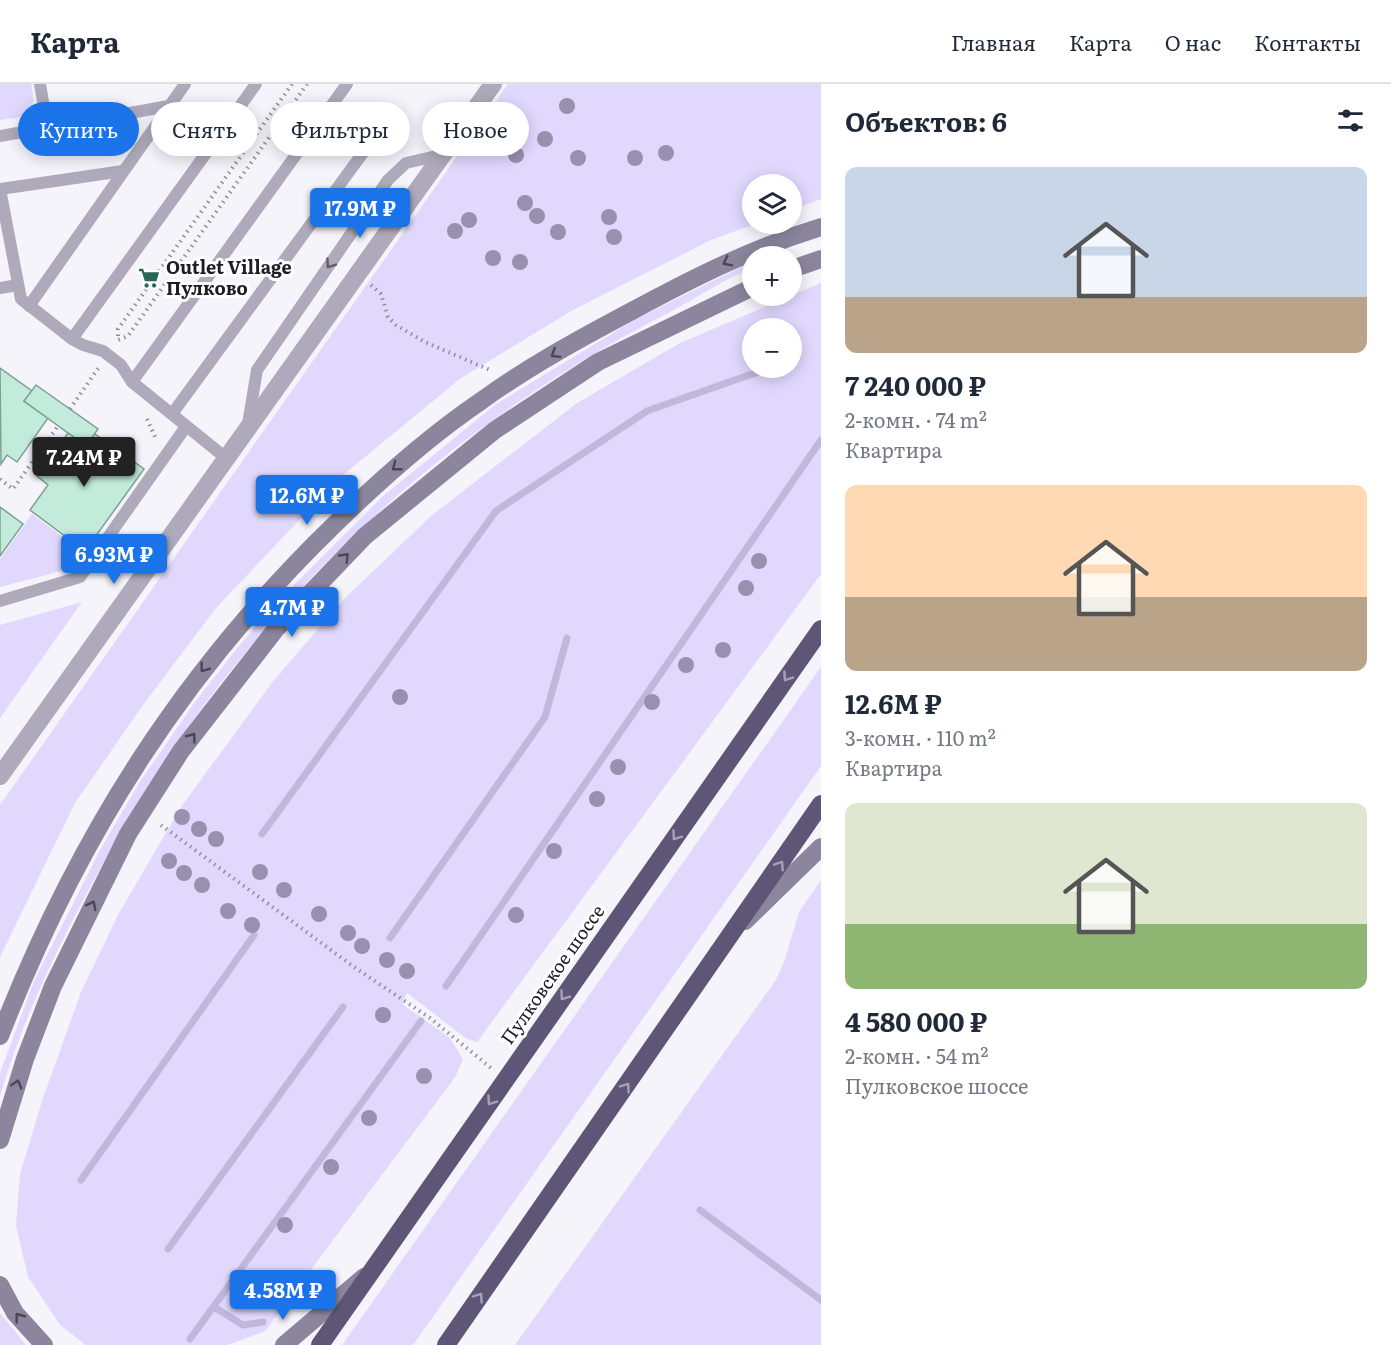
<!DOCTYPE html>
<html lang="ru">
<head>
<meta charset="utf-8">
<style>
	:root { --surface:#fff; --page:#f2f2f3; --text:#1f2937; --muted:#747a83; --line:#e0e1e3; --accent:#1a73e8 }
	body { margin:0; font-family:Literata,serif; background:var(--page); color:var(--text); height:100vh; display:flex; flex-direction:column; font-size:22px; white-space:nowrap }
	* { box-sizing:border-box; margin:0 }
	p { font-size:20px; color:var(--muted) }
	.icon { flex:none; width:33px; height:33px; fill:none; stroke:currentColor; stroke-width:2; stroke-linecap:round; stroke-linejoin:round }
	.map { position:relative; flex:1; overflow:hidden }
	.sheet { display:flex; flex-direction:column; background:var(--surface); width:570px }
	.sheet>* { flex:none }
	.guide { position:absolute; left:18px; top:18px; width:570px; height:54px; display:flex; gap:12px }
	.fabs { position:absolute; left:742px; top:90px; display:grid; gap:12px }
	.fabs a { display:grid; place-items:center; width:60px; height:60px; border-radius:50%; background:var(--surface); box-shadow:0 3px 15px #0003; font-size:30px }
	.price { position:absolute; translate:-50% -51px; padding:0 14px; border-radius:6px; background:var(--accent); color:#fff; font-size:20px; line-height:39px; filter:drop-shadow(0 2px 3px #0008) }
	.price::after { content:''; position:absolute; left:50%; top:36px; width:18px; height:14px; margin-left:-9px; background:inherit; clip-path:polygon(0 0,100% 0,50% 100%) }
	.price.current { background:#222; color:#fff }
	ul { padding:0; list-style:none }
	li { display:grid; align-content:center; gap:12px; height:318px; padding:0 24px }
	li span { display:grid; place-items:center; height:186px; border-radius:12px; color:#555 }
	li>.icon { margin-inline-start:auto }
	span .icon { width:108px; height:108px; fill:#fffc; stroke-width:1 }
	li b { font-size:26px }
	h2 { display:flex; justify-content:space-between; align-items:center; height:72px; padding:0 24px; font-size:26px }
	.pill { padding:0 21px; border-radius:27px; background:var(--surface); box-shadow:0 3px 15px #0003; font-size:21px; line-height:54px }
	.pill.current { background:var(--accent); color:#fff }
	header { display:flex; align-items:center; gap:36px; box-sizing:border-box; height:84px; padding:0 30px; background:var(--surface); border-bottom:2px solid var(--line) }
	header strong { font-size:28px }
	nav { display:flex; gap:33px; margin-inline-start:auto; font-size:21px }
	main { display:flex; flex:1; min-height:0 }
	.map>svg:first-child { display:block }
	.green { fill:#e1d8fe; fill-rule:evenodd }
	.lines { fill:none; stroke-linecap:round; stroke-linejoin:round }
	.stream { stroke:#c0b8dc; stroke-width:7 }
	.building { fill:#c3ebdc; stroke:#7ba193; stroke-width:1.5 }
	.path { stroke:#908e97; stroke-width:4; stroke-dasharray:1.5 4.5; stroke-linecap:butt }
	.lane { stroke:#aeaabb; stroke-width:12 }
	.street { stroke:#aeaabb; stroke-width:18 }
	.secondary { stroke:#8b869e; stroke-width:18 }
	.highway { stroke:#5e5676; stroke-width:18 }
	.tree { fill:#9890ae }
	.oneway { stroke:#4a4657 }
	.oneway2 { stroke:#5f5c6a }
	.oneway3 { stroke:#a6a2b4 }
	.labels { text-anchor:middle; stroke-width:6; stroke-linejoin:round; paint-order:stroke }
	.poi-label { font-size:18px; font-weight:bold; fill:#1f1c28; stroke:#fff; text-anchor:start }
	.street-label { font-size:18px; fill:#1f1c28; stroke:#fff }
</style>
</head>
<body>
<header>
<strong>Карта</strong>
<nav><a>Главная</a><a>Карта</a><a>О нас</a><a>Контакты</a></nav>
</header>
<main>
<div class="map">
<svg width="821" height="1261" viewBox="0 0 821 1261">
	<rect width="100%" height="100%" fill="#f6f4fb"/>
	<g class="green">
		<path d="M0 0H31L34 16 27 32 0 36Z"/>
		<path d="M508 0H821V115L792 126V100H753V140H755L711 156 573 226 461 294 337 396 216 524 143 621 75 719 0 873V721Z"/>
		<path d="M753 177V184C722 196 695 215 666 230 414 360 221 554 89 805 54 871 21 940 0 1012V989L34 897 99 768 139 699 195 618 238 563 279 516 382 413 496 320 636 235Z"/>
		<path d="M821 199V490L477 958 467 955 407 909 402 920 450 954 463 975 456 992 265 1247 228 1261H86L60 1241 28 1193 16 1142 20 1090 42 1017 81 908 119 829 181 723 274 596 345 514 431 432 577 319 680 259ZM753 244H792V284H753Z"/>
		<path d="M32 430 82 467 69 485 0 503V475Z"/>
		<path d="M82 518 0 634V541Z"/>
		<path d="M821 583V682L413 1261H342Z"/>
		<path d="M821 796V1261H515L776 896 785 875 799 828Z"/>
		<path d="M0 1229 26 1261H0Z"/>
	</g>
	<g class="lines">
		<g class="stream">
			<path d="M792 275 797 274"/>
			<path d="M262 750 496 427 647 327 769 284"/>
			<path d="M390 854 545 633 567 554"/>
			<path d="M446 902 821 356"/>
			<path d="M81 1096 254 851"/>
			<path d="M700 1126 821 1216"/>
			<path d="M168 1165 343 923"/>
			<path d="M214 1223 243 1241 263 1238"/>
			<path d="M190 1255 421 937"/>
		</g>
	</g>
	<g class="building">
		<path d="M0 284 32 307 24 317 48 334 17 378 7 371 1 380Z"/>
		<path d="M36 301 98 345 86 362 24 317Z"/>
		<path d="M68 349 86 362 95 350 144 385 85 467 30 426 48 401 37 392Z"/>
		<path d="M0 423 23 440 0 472Z"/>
	</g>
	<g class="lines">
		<g class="path">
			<path d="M292 0 118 245V256L128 252 307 0"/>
			<path d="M371 201 381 210 388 233 396 241 425 258 490 286"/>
			<path d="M70 325 99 283"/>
			<path d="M147 335 156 355"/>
			<path d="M0 395 13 405 58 342"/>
			<path d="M161 741 354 883 430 934 491 984"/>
		</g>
		<g class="lane">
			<path d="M40 0 47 42"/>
			<path d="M0 52 169 22"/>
			<path d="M0 105 21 215 72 255 83 261 103 267 121 281 132 298 226 374"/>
			<path d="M0 105 123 87"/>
			<path d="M0 204 18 201"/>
			<path d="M29 222 185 0"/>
			<path d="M72 255 256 0"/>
			<path d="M132 298 347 0"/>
			<path d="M172 330 376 51 333 20"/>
			<path d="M248 340 257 286 388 96 406 79 441 71"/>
			<path d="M0 517 80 493 185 344"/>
		</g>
		<path class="street" d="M0 692 493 0"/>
		<g class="secondary">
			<path d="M792 185 821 175"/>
			<path d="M745 837 821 763"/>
			<path d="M0 952C77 754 182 588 335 440 380 396 428 353 481 317 528 283 579 255 630 228 693 194 752 164 821 143"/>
			<path d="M0 1056 25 975 53 902 128 750 181 667 276 545 365 452 495 346 598 278 753 203"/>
			<path d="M0 1201 15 1229 44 1261"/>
			<path d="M284 1261 364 1193"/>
		</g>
		<g class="highway">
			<path d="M320 1261 821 545"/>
			<path d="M446 1261 821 720"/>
		</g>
	</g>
	<g class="tree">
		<circle cx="567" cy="22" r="8"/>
		<circle cx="545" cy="55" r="8"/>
		<circle cx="666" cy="69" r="8"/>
		<circle cx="516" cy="71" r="8"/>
		<circle cx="578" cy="74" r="8"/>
		<circle cx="635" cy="74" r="8"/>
		<circle cx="525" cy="119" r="8"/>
		<circle cx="537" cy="132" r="8"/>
		<circle cx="609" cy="133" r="8"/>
		<circle cx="469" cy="136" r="8"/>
		<circle cx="455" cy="147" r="8"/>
		<circle cx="558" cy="148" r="8"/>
		<circle cx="614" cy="153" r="8"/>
		<circle cx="493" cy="174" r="8"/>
		<circle cx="520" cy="178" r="8"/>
		<circle cx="759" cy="477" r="8"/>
		<circle cx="746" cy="504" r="8"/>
		<circle cx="723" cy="566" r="8"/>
		<circle cx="686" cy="581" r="8"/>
		<circle cx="400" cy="613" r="8"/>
		<circle cx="652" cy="618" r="8"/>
		<circle cx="618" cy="683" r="8"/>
		<circle cx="597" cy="715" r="8"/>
		<circle cx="182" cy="733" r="8"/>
		<circle cx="199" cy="745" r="8"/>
		<circle cx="216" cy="755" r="8"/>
		<circle cx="554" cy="767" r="8"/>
		<circle cx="169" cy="777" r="8"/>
		<circle cx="260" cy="788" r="8"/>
		<circle cx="184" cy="789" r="8"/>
		<circle cx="202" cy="801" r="8"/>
		<circle cx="284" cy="806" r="8"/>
		<circle cx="228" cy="827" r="8"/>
		<circle cx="319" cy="830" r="8"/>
		<circle cx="516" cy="831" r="8"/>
		<circle cx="252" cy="841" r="8"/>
		<circle cx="348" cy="849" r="8"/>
		<circle cx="362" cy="862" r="8"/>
		<circle cx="387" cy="876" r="8"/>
		<circle cx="407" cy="887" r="8"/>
		<circle cx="383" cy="931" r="8"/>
		<circle cx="424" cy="992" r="8"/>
		<circle cx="369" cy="1034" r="8"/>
		<circle cx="331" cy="1083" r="8"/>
		<circle cx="285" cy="1141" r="8"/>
		<circle cx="245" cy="1202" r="8"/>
	</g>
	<defs><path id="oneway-chevron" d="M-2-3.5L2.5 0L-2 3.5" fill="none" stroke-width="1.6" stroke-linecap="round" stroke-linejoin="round" transform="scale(1.5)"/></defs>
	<g class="oneway">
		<use href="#oneway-chevron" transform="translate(727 178) rotate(153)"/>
		<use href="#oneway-chevron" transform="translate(555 270) rotate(148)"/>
		<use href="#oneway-chevron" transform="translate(396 383) rotate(142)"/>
		<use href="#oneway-chevron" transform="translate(345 473) rotate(-46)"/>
		<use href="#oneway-chevron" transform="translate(204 584) rotate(127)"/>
		<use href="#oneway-chevron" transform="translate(192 653) rotate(-53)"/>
		<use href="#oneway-chevron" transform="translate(92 821) rotate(-63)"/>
		<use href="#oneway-chevron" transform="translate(17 1000) rotate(-73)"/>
		<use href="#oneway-chevron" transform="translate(19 1233) rotate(-127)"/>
	</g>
	<use class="oneway2" href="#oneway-chevron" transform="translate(330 180) rotate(125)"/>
	<g class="oneway3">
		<use href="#oneway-chevron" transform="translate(787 593) rotate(125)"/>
		<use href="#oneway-chevron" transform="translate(676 752) rotate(125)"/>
		<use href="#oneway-chevron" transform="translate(780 781) rotate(-56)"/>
		<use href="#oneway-chevron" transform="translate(564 912) rotate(125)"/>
		<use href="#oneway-chevron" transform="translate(626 1003) rotate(-55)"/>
		<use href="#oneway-chevron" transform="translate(491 1017) rotate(125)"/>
		<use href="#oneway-chevron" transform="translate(479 1213) rotate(-55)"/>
	</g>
	<defs>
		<symbol id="supermarket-bare" viewBox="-9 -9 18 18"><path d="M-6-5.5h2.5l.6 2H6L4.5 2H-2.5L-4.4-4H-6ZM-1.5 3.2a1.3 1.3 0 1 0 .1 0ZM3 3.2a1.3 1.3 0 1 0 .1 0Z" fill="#286754" stroke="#fff" stroke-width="2.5" paint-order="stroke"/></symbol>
	</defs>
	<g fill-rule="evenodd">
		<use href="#supermarket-bare" x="134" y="179" width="30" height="30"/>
	</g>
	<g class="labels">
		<g class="poi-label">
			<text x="166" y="190">Outlet Village<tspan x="166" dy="21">Пулково</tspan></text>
		</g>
		<g class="street-label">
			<text transform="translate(553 891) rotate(-55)" y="6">Пулковское шоссе</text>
		</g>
	</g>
</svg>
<div class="fabs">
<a><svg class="icon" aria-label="layers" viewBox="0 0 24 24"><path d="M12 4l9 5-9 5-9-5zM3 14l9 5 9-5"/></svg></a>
<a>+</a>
<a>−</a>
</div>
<b class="price" style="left:360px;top:155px">17.9M ₽</b>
<b class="price current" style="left:84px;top:404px">7.24M ₽</b>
<b class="price" style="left:307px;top:442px">12.6M ₽</b>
<b class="price" style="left:114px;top:501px">6.93M ₽</b>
<b class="price" style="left:292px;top:554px">4.7M ₽</b>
<b class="price" style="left:283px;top:1237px">4.58M ₽</b>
<div class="guide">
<a class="pill current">Купить</a>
<a class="pill">Снять</a>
<a class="pill">Фильтры</a>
<a class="pill">Новое</a>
</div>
</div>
<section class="sheet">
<h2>Объектов: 6<svg class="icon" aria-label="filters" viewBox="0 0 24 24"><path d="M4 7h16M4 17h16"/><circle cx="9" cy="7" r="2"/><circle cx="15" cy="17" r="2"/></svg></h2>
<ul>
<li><span style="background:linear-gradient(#c9d6e8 70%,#b9a48a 0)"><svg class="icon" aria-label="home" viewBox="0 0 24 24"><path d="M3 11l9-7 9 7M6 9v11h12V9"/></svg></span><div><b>7 240 000 ₽</b><p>2-комн. · 74 m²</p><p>Квартира</p></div></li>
<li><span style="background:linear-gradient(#ffd9b3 60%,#b9a48a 0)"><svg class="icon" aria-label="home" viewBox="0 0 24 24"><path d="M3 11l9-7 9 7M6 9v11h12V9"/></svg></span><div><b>12.6M ₽</b><p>3-комн. · 110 m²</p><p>Квартира</p></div></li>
<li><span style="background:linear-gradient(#dfe7d0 65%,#8fb573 0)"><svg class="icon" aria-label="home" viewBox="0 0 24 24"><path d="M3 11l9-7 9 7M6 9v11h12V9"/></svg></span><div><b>4 580 000 ₽</b><p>2-комн. · 54 m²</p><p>Пулковское шоссе</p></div></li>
</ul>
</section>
</main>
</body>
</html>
